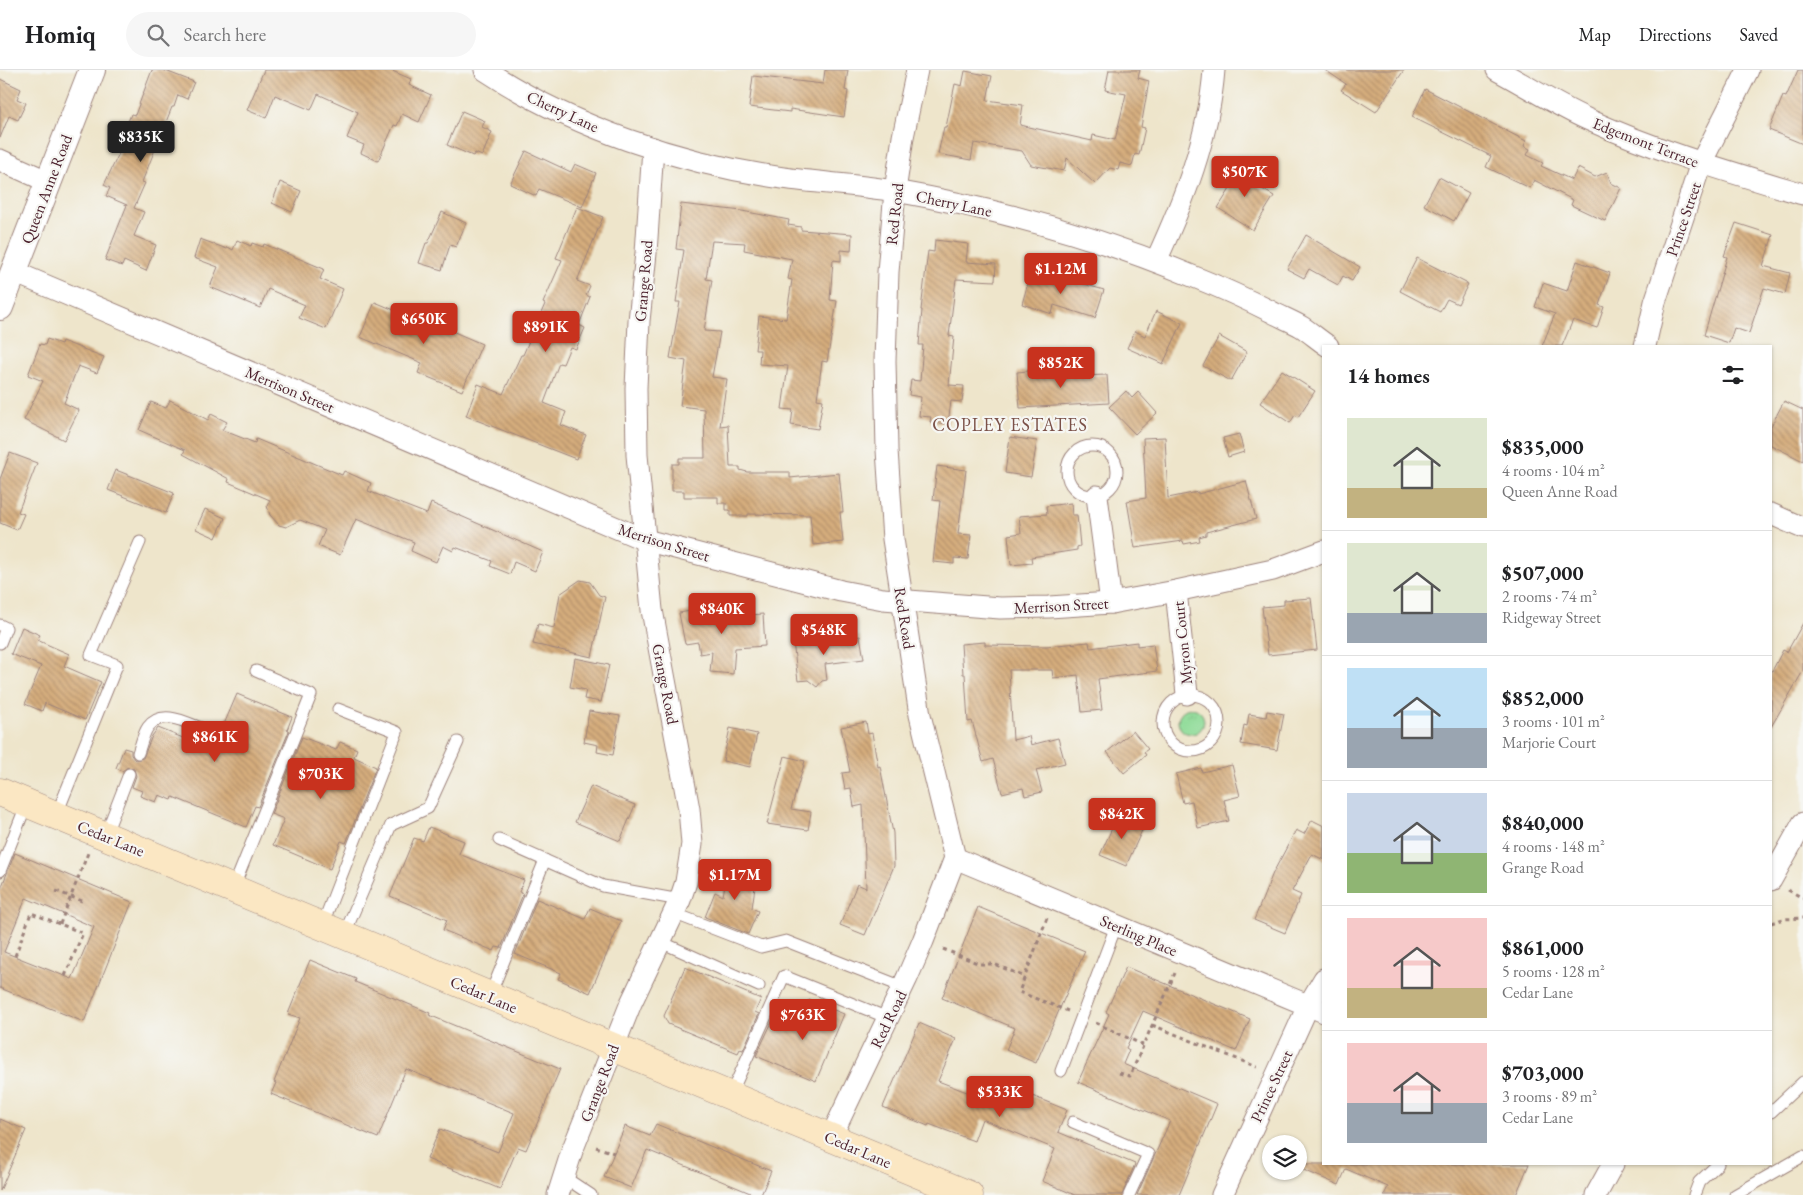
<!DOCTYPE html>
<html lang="en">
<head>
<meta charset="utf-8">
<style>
	:root { --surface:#fff; --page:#f6f6f6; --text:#202124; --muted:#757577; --line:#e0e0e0; --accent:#c8321e }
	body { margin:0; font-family:"EB Garamond",serif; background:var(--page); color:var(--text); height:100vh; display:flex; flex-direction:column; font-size:19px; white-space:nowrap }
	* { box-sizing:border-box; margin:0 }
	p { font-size:16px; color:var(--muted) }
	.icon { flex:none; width:28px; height:28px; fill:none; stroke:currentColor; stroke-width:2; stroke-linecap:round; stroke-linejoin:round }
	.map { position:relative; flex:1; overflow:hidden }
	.details { position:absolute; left:1322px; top:275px; width:450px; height:820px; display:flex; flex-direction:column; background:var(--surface); border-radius:0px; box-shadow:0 1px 4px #0004 }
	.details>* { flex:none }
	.fabs { position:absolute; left:1262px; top:1065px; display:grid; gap:10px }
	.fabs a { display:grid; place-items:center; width:45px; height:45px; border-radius:50%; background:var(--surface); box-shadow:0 1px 4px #0004; font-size:25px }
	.price { position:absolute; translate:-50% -42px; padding:0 11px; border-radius:5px; background:var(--accent); color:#fff; font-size:16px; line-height:32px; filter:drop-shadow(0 1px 2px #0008) }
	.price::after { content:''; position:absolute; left:50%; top:30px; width:15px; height:11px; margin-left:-8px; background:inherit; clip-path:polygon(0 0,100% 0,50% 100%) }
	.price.on { background:#222; color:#fff }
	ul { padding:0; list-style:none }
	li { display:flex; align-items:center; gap:15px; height:125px; padding:0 25px }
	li+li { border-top:1px solid var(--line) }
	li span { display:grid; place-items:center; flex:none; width:140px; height:100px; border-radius:0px; color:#555 }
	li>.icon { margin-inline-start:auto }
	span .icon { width:60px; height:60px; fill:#fffc; stroke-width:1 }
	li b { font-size:21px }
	h2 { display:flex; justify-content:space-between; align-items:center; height:60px; padding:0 25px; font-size:21px }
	header { display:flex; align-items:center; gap:30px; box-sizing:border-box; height:70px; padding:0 25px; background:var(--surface); border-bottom:1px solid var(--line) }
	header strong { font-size:24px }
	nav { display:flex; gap:28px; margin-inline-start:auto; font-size:18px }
	.search { width:350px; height:45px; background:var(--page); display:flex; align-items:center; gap:12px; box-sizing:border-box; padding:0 18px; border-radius:28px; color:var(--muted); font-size:19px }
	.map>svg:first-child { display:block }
	.grass { fill:url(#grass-tufts); stroke:#6c7d62 }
	.building { fill:url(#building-back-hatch); fill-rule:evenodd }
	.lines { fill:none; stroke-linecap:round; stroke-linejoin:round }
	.service-casing { stroke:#9c827b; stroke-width:13 }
	.minor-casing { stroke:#9c827b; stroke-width:23 }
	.tertiary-casing { stroke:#9c827b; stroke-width:28 }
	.secondary-casing { stroke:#9c827b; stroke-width:29 }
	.path { stroke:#9c827b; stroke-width:3; stroke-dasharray:4 4; stroke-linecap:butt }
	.service { stroke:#fff; stroke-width:11 }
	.minor { stroke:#fff; stroke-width:21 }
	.tertiary { stroke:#fff; stroke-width:26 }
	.secondary { stroke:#fbe7c3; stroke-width:28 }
	.labels { text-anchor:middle; stroke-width:4.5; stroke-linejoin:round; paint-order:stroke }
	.street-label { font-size:16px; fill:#4a1f2b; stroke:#f6f6f2 }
	.neighbourhood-label { font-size:18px; letter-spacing:1px; fill:#7b5148; stroke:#f6f6f2 }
</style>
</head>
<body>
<header>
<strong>Homiq</strong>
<div class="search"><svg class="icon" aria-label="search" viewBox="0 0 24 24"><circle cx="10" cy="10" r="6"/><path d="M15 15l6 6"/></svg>Search here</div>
<nav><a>Map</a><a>Directions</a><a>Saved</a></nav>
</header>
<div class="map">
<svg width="1803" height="1125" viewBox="0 0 1803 1125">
	<defs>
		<pattern id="grass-tufts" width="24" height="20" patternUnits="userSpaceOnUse" patternTransform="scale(1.25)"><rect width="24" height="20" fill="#8fdb98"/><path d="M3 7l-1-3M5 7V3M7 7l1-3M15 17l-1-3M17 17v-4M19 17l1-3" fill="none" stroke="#7dbc83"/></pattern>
		<pattern id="building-back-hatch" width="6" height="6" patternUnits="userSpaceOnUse" patternTransform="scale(1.25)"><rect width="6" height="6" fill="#d5ad7d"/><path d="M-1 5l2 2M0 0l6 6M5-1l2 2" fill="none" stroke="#af8c67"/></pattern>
	</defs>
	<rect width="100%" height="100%" fill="#f6f6f2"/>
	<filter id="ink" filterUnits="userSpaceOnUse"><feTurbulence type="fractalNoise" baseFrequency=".02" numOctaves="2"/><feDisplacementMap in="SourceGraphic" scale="10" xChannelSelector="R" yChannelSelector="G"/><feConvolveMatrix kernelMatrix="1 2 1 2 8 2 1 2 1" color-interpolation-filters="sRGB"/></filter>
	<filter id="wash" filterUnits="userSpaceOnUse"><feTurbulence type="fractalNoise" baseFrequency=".0096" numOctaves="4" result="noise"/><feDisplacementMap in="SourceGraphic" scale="20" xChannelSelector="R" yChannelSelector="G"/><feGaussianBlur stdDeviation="1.12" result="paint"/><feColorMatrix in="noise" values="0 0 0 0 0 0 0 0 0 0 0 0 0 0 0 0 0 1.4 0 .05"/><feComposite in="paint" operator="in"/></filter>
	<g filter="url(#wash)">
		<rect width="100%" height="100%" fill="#eee5cb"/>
		<circle class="grass" cx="1191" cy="651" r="13"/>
		<g id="blocks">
			<g class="building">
				<path d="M152 0H163L194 12 187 29 178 25 174 37H172L142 112 145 113 134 138 144 142 134 166 156 175 146 201 124 191 122 196 105 190 127 135 106 126 110 118 104 115 121 79 118 78 131 44 135 45Z"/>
				<path d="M264 0H390L411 9 409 15 431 25 419 52 402 44 397 56 394 55 378 91 361 83 364 75 347 68 358 42 318 24 311 40 275 25 266 48 247 40Z"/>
				<path d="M825 0H848L845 20 848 21 844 47 790 39V42L749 37 753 6 823 14Z"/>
				<path d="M1109 0H1140L1138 8 1149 11 1141 57 1145 58 1139 85 1135 84 1132 96 1120 93 1118 100 1110 98 1095 114 1067 88 1064 101 1031 95 1022 81 974 73 971 90 938 84 944 57H946L955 14 962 16 965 1 992 6 987 30 1023 35 1020 55 1092 71 1093 65 1115 70 1126 24 1105 20Z"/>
				<path d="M1325 0H1404L1376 42 1341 20 1346 14Z"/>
				<path d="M1798 0H1803V74L1769 60 1783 26 1786 27Z"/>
				<path d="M0 9 21 19 17 29 26 33 18 50 9 46 0 68Z"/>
				<path d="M1425 19 1526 71 1524 76 1530 79 1527 85 1543 93 1541 96 1572 110 1578 98 1595 107 1607 102 1611 113 1621 118 1605 151 1571 135 1573 130 1534 110 1530 118 1486 97 1491 86 1412 47Z"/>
				<path d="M462 41 485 51 482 57 492 62 482 86 475 83 473 86 447 75Z"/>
				<path d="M526 81 571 102 575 94 596 103 582 137 539 119 536 126 510 114Z"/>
				<path d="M1240 93 1258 104 1252 113 1274 126 1253 160 1218 138 1230 119 1225 116Z"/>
				<path d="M1439 107 1469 123 1454 151 1424 135Z"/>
				<path d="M280 112 301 121 292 142 272 133Z"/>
				<path d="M681 134 742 141 789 150 788 155 801 157V160L852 164 851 181 841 180V191L833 190 830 230 837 231 827 292 822 291 817 329 823 330 818 359 791 355 793 340 782 339 788 296 759 294 760 280H755L759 246 786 249 792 210 788 209 792 189 744 180 745 173 712 171 706 209 712 210 704 261 720 262 712 307 727 309 720 356 728 355 730 397H740V400L747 402H790V408L839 403 843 442H840L843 472 813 475 810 445 748 444V446H730V440H726V433H718V427H684V421H672V394H679V388H705L704 339 680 336 686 291 670 288 680 232H676L684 180 676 179Z"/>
				<path d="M577 137 603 147 577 211 590 216 586 225 590 227 579 255 585 258 576 279 570 277 563 294 559 293 544 333 566 342 561 355 586 365 576 389 466 346 478 314 503 324 521 285H523L545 234 543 233 562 190 556 188Z"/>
				<path d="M442 142 466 153 456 177 450 175 442 200 419 193 426 173H428Z"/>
				<path d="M1736 153 1773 165 1763 196 1790 203 1785 224 1764 218 1749 263 1734 258 1729 273 1704 265 1727 187 1724 186Z"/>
				<path d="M1306 165 1360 197 1352 211 1343 206 1338 215 1309 199 1304 208 1287 199Z"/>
				<path d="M200 169 227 179 228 177 233 180 237 170 251 176 252 173 263 177 264 174 324 199 320 209 343 219 326 259 299 248 305 235 268 219 260 238 210 217 218 197 194 188Z"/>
				<path d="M935 170 968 174 966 192 996 194 995 211 956 209 949 266 954 267 949 315 964 316 962 332 951 331 948 354 930 352 931 347 919 346 921 327 909 325 911 310 920 311 923 275H919L922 240H921L928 181 934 182Z"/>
				<path d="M1417 188 1468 214 1458 234 1447 229 1440 242 1400 221Z"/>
				<path d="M1577 191 1610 203 1599 235 1604 237 1597 258 1573 250 1562 276H1542L1555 244 1535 237 1543 213 1567 221Z"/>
				<path d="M1032 199 1104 220 1095 248 1054 235 1052 244 1022 234Z"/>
				<path d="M375 232 437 258 438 255 482 274 462 321 418 303 422 293 360 267Z"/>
				<path d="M1156 241 1182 253 1163 294 1127 278 1135 261 1145 266Z"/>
				<path d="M1219 266 1247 282 1231 311 1203 296Z"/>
				<path d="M47 269 61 274 62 271 104 287 97 303 78 296 64 333 79 340 64 370 24 350 43 311 28 305 40 274 45 275Z"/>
				<path d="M1039 300 1040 304 1081 302V306L1107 305 1109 333 1020 338 1017 302Z"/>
				<path d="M1282 300 1315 321 1298 347 1295 345 1290 353 1260 333Z"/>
				<path d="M1126 321 1132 328 1138 322 1157 343 1135 364 1109 337Z"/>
				<path d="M170 330 208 350 211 344 227 352 222 360 255 373 256 369 342 405 344 401 371 413 368 421 427 444 431 433 543 482 535 501 514 492 510 504 490 496 492 491 455 477 453 481 443 476 436 492 411 481 414 472 356 449 340 485 318 476 325 460 300 450 286 457 279 455 270 445 267 436 270 430 228 412 229 409 183 384 185 380 139 360 151 332 166 338Z"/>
				<path d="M1784 331 1803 340V391L1771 375V356Z"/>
				<path d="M1239 364 1244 382 1228 387 1223 368Z"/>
				<path d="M1010 367 1037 371 1031 407 1005 403Z"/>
				<path d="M1165 367 1168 428 1198 422V424L1246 411 1256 449 1206 462V465L1199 467 1200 471 1184 474 1183 471 1135 478 1127 431 1146 428 1143 368Z"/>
				<path d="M10 383 37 393 18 442 24 444 17 460 0 453V409Z"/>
				<path d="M937 396 966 400 958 464 971 465 968 489 954 488V494L933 492 940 431 933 430Z"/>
				<path d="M116 400 174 423 166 443 108 420Z"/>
				<path d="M1071 433 1072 445H1077L1080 476 1077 477V480L1031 487 1032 493 1011 495 1008 465 1021 463 1019 446 1047 444 1046 436Z"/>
				<path d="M205 439 225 448 216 468 196 459Z"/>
				<path d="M580 510 590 512 599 525 605 527 592 587 533 574 538 554 554 558 560 524Z"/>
				<path d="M1311 528 1317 580 1268 585 1262 537 1284 535V530Z"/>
				<path d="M719 536 721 547 763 544 765 576 735 578 733 604 710 602 712 582 700 584 698 572 685 574 679 543Z"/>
				<path d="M1803 553V601L1771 657V603L1783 580 1787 582Z"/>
				<path d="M22 557 40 565 37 570 69 584 64 596 101 612 85 650 45 633 42 641 25 634 41 596 11 584Z"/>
				<path d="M835 564 836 570 860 566 864 589 825 594 827 610 822 611 817 617 808 610 798 611 793 572Z"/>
				<path d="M985 572V575L1046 576 1089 572 1090 578 1137 572V576L1153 574 1157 601 1098 609 1102 640 1082 642 1078 605 1053 608 1052 600H1009L1013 670 1029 666 1031 675 1058 668 1065 693 1036 700 1042 722 1025 726 1023 718 1002 723 993 689 983 692 972 651 968 652 965 604H963L961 574Z"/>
				<path d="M575 588 609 595 601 632 584 629 586 620 570 617Z"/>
				<path d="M237 624 292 647 287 660 289 661 258 737 255 736 246 757 173 727 172 730 159 725 156 732 140 726 142 721 132 717 136 706 134 699 128 697 122 701 116 698 124 678 131 680V685L135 690 143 688 152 666 158 658 213 680Z"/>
				<path d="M589 641 620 646 613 685 597 682 598 675 584 672Z"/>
				<path d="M1267 641 1284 644 1277 680 1241 674 1244 655 1247 656 1249 644 1266 647Z"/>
				<path d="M866 652 868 664 872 663 878 697 880 696 893 763 894 796 865 865 840 855 857 814 866 818 863 735 854 737 851 718 845 719 842 703 850 702 841 657Z"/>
				<path d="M730 658 757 664 750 697 723 691Z"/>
				<path d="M1133 661 1148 679 1144 682 1146 685 1124 703 1107 682Z"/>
				<path d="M302 667 336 680 340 672 357 679 354 687 376 697 346 773 341 771 330 799 273 775 284 749 271 744Z"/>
				<path d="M785 686 805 691 791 739 811 742 808 760 767 754Z"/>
				<path d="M1232 695 1240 726 1224 730 1229 751 1198 758 1192 731 1183 733 1176 704 1201 698 1202 702Z"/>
				<path d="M591 716 635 735 620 771 575 752Z"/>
				<path d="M1118 745 1144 756 1126 796 1100 785Z"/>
				<path d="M1312 750 1324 756V790L1312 784 1292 821 1301 825 1285 863 1254 850 1273 803 1296 760 1304 764Z"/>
				<path d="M429 757 464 771 459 784 524 810 519 822 523 824 501 878 496 877 494 881 443 860 447 850 390 826 414 768 423 771Z"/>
				<path d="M15 783 132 832 84 952 0 918V821ZM26 828 94 857 72 909 4 882Z"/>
				<path d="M728 796 757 803 752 838 758 841 748 864 705 847 715 822 723 826Z"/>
				<path d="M537 829 585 849 590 838 621 851 590 923 558 909 561 903 515 884Z"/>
				<path d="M978 837 1085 881 1036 993 1006 980 1015 958 942 928Z"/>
				<path d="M310 890 356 909 355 912 430 943 429 945 560 999 526 1080 518 1077 500 1119 427 1089 440 1059 498 1082 514 1043 406 999 378 1068 271 1024 276 1013 274 1012 300 948 288 944Z"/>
				<path d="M685 897 761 929 755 942 759 944 743 980 740 979 738 983 668 954 664 946Z"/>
				<path d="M1126 897 1250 949 1236 981 1143 941 1126 978 1129 980 1123 994 1217 1034 1179 1125H1137L1170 1051 1078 1012 1109 944 1106 942Z"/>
				<path d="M809 930 844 944 816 1011 756 986 773 950 795 959 798 953 800 954Z"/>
				<path d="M919 953 956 969 938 1011 993 1032 1000 1013 1067 1040 1058 1062 1135 1094 1122 1125H1075L1042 1111 1055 1079 982 1049 974 1071 929 1054 928 1056 883 1037Z"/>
				<path d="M0 1049 26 1060 0 1121Z"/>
				<path d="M656 1054 771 1101 761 1125H755L647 1080 631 1118 604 1107 625 1056 650 1066Z"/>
				<path d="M1299 1094H1529L1516 1125H1384L1388 1117 1346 1099 1339 1115 1299 1098Z"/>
			</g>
		</g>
	</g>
	<g filter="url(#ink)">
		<use href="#blocks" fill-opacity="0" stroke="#9c827b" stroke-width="1"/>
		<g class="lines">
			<defs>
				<g id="service">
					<circle cx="1092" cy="401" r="25"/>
					<path d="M0 555 6 558 0 573"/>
					<circle cx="1191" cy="653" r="28"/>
					<path d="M138 683C141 675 143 664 148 657 162 638 187 653 203 659"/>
					<path d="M56 746 117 595 91 585 140 472"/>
					<path d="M105 766 129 704"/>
					<path d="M499 770 603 816 680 830"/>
					<path d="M0 801 27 733"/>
					<path d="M233 819 311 625 256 601"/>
					<path d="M673 843 761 877 786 871 903 917"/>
					<path d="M322 856 397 662 338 639"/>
					<path d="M344 865 391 755 428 738 458 672"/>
					<path d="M661 872 759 916"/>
					<path d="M490 925 545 790"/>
					<path d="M1061 1001 1116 856"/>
					<path d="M730 1026 784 906 888 948"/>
					<path d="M1771 1042 1803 1012"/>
					<path d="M1073 1052 1148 1084 1129 1125"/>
					<path d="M564 1107 591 1125"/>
					<path d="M1694 1125 1699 1112 1718 1094"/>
					<path d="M1735 1125 1803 1086"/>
				</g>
				<g id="minor">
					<path d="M485 0C571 57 682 94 783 108 820 113 858 115 895 121 999 139 1099 167 1197 208 1222 218 1246 229 1270 241 1281 247 1292 251 1302 257 1311 263 1319 270 1328 276"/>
					<path d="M1497 0C1527 16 1556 35 1587 49 1657 81 1730 102 1803 124"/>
					<path d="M0 90 49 112"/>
					<path d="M1156 191C1184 130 1209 67 1214 0"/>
					<path d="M14 202 645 470 841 521 883 529 1000 538 1049 537 1111 533 1176 521 1273 500 1324 481"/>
					<path d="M1645 276 1655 232 1701 93 1748 0"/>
					<path d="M1097 426 1111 533"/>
					<path d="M1771 444 1803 458"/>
					<path d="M1176 521 1187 624"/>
					<path d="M955 788 1324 942"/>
					<path d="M1771 810 1803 753"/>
					<path d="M831 1067 907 908 923 871 955 788 920 645 893 469 887 380 885 291 888 202 895 121 903 67 917 0"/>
					<path d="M558 1125 572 1081 631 933 680 830 686 812 692 774 689 739 652 540 637 385 636 318 639 251 646 183 653 78"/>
					<path d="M1222 1125 1308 936 1324 909"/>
					<path d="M1596 1125 1613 1094"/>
				</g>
				<path id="tertiary" d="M0 237 92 0"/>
				<path id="secondary" d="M0 722 969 1125"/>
			</defs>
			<use href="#service" class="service-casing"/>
			<use href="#minor" class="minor-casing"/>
			<use href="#tertiary" class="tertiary-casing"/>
			<use href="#secondary" class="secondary-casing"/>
			<g class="path">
				<path d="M1788 820 1803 828"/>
				<path d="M56 821 82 831"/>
				<path d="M1047 848 1019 922 1068 941"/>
				<path d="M1771 853 1783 849 1803 848"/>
				<path d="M60 854 88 783"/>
				<path d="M943 879 980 894H994L1025 907"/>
				<path d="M15 886 31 843 83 863 65 906"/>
				<path d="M1096 953 1143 975"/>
				<path d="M1152 955 1257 997"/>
				<path d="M1119 1003 1130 1006 1175 903"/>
				<path d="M596 1077 614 1083"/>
			</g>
			<use href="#service" class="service"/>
			<use href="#minor" class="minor"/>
			<use href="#tertiary" class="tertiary"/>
			<use href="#secondary" class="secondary"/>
		</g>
	</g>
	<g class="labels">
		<g class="street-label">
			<text transform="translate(563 41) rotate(25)" y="6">Cherry Lane</text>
			<text transform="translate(1646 72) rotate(21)" y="6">Edgemont Terrace</text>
			<text transform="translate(46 119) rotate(-69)" y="6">Queen Anne Road</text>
			<text transform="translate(954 133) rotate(12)" y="6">Cherry Lane</text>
			<text transform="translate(894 144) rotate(-84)" y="6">Red Road</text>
			<text transform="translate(1683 149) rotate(-71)" y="6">Prince Street</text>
			<text transform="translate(643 211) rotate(-85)" y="6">Grange Road</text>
			<text transform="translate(290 319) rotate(23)" y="6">Merrison Street</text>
			<text transform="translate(664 472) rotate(17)" y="6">Merrison Street</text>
			<text transform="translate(1061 535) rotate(-3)" y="6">Merrison Street</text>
			<text transform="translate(905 548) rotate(81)" y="6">Red Road</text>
			<text transform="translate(1182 573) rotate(-96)" y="6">Myron Court</text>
			<text transform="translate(666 614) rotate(79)" y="6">Grange Road</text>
			<text transform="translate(111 768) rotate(22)" y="6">Cedar Lane</text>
			<text transform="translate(1139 865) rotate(23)" y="6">Sterling Place</text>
			<text transform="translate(484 924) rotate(23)" y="6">Cedar Lane</text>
			<text transform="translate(888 949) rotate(-64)" y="6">Red Road</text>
			<text transform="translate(599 1013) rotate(-69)" y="6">Grange Road</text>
			<text transform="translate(1271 1016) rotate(-65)" y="6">Prince Street</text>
			<text transform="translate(858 1079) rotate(23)" y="6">Cedar Lane</text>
		</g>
		<g class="neighbourhood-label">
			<text x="1010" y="361">COPLEY ESTATES</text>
		</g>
	</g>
</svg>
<div class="fabs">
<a><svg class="icon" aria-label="layers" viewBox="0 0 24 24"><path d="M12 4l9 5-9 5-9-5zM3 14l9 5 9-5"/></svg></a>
</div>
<b class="price on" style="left:141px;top:93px">$835K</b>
<b class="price" style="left:1245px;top:128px">$507K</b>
<b class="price" style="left:1061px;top:225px">$1.12M</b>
<b class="price" style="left:424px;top:275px">$650K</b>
<b class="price" style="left:546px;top:283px">$891K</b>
<b class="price" style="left:1061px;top:319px">$852K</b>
<b class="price" style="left:722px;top:565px">$840K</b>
<b class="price" style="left:824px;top:586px">$548K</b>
<b class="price" style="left:215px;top:693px">$861K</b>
<b class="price" style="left:321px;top:730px">$703K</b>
<b class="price" style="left:1122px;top:770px">$842K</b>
<b class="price" style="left:735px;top:831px">$1.17M</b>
<b class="price" style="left:803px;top:971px">$763K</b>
<b class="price" style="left:1000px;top:1048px">$533K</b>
<section class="details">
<h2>14 homes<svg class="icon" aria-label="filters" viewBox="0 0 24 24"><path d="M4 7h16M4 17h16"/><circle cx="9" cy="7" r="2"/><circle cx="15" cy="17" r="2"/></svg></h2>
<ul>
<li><span style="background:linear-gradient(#dfe7d0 70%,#c2b280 0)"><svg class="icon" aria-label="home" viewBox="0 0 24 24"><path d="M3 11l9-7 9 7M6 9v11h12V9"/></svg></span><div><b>$835,000</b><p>4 rooms · 104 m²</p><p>Queen Anne Road</p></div></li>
<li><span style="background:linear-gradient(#dfe7d0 70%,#9aa5b1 0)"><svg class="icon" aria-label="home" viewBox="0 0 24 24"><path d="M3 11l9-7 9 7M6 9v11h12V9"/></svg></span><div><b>$507,000</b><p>2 rooms · 74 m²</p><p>Ridgeway Street</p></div></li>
<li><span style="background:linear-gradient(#bfe0f5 60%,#9aa5b1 0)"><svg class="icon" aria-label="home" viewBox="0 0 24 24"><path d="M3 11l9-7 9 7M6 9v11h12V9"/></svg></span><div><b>$852,000</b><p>3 rooms · 101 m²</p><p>Marjorie Court</p></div></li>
<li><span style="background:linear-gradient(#c9d6e8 60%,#8fb573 0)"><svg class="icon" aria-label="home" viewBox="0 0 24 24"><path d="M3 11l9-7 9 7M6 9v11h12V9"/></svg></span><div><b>$840,000</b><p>4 rooms · 148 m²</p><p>Grange Road</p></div></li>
<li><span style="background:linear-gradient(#f6c9c9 70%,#c2b280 0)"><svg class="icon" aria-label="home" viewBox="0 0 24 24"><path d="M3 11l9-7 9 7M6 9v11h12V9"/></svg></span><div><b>$861,000</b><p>5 rooms · 128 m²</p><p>Cedar Lane</p></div></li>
<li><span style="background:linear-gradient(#f6c9c9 60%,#9aa5b1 0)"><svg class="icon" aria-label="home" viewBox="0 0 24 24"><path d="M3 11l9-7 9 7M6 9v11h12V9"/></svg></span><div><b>$703,000</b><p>3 rooms · 89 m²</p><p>Cedar Lane</p></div></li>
</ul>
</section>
</div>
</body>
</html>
